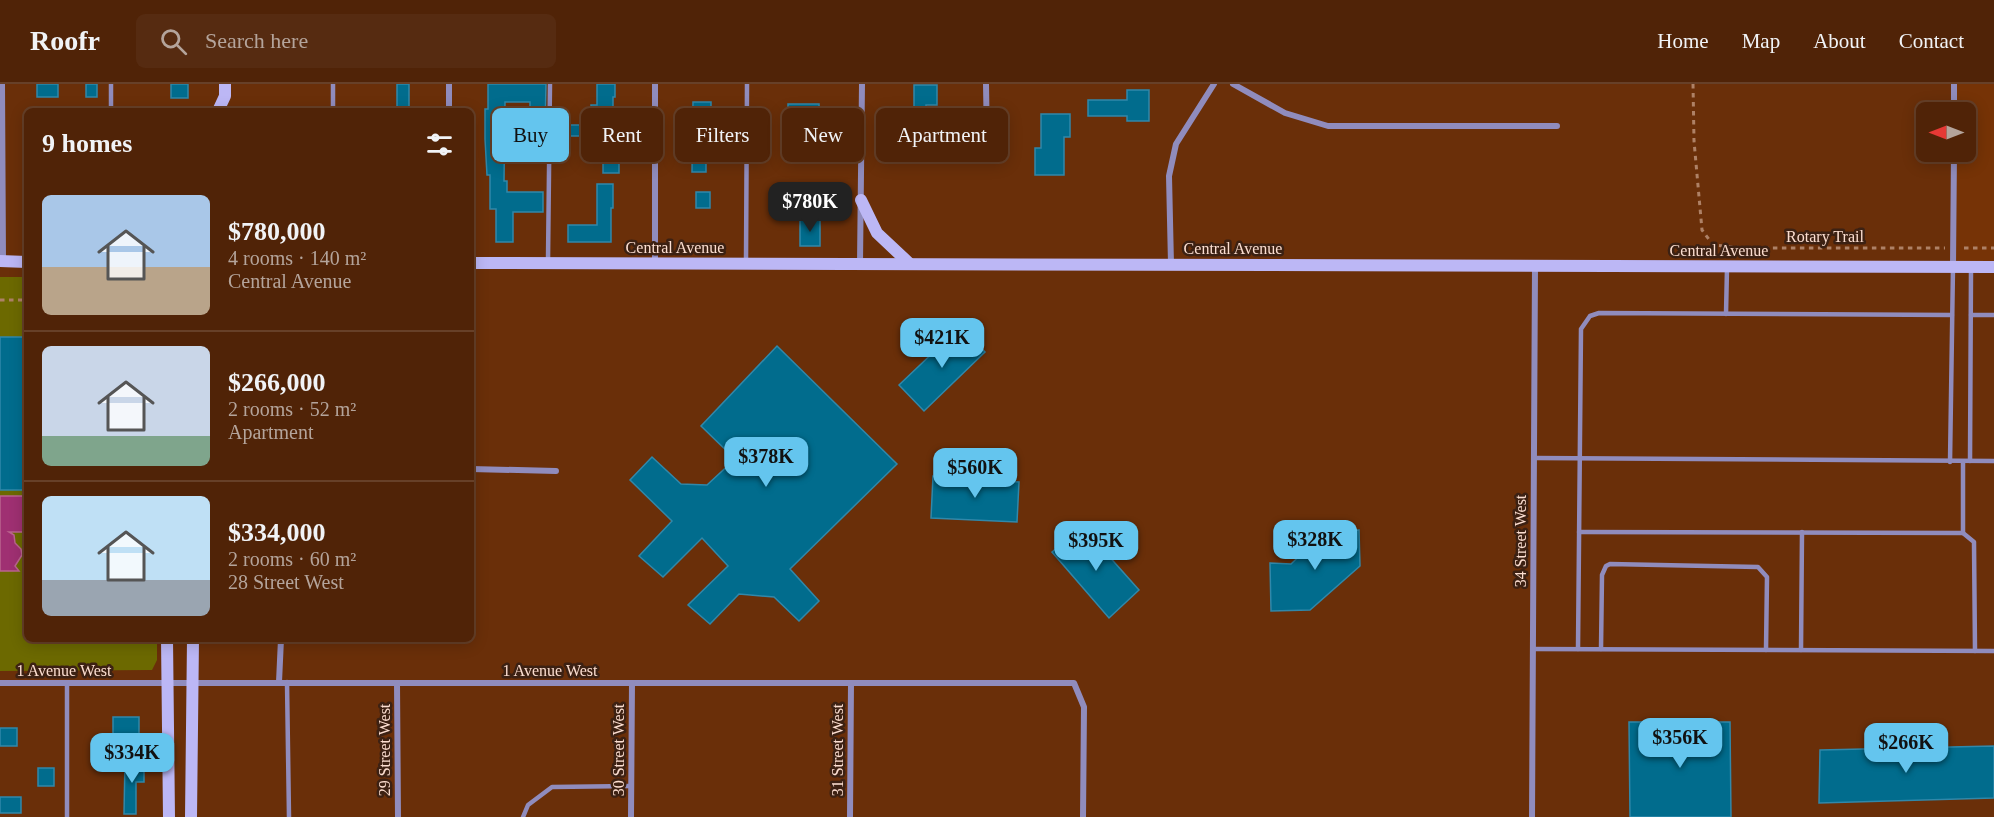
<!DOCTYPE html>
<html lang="en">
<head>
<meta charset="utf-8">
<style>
	:root { --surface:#502307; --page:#562b11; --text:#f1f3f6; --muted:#b4a49b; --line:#674028; --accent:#64c5ee }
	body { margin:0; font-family:Georgia,serif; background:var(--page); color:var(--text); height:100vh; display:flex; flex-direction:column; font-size:22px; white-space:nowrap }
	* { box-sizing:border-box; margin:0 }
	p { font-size:20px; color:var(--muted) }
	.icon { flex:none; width:33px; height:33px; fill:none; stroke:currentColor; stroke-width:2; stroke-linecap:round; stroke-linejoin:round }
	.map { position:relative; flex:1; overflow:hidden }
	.details { position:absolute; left:24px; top:24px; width:450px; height:534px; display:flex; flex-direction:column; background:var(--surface); border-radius:9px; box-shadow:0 3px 15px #0003,0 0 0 2px var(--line) }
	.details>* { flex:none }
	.hud { position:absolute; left:492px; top:24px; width:570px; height:54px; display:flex; gap:12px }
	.needle { width:39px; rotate:270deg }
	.controls { position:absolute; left:1916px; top:18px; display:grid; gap:12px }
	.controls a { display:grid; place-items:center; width:60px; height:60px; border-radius:9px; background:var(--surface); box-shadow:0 3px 15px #0003,0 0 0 2px var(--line); font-size:30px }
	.price { position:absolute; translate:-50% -51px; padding:0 14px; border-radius:12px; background:var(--accent); color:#111; font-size:20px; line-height:39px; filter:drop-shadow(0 2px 3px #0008) }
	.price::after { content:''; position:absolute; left:50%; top:36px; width:18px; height:14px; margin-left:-9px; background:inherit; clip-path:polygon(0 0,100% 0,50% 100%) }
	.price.current { background:#222; color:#fff }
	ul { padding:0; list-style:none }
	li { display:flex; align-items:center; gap:18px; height:150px; padding:0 18px }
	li+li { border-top:2px solid var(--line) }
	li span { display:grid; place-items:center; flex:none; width:168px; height:120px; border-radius:9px; color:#555 }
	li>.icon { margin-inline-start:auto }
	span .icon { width:72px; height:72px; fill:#fffc; stroke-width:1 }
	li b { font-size:26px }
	h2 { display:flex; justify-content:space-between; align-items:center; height:72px; padding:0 18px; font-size:26px }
	.chip { padding:0 21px; border-radius:9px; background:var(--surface); box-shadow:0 3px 15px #0003,0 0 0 2px var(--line); font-size:21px; line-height:54px }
	.chip.current { background:var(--accent); color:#111 }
	header { display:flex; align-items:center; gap:36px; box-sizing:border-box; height:84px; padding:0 30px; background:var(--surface); border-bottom:2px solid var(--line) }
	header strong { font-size:28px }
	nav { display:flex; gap:33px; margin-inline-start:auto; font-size:21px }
	.search { width:420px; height:54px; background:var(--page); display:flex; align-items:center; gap:15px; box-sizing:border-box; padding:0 21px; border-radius:9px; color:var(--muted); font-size:22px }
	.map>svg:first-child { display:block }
	.built { fill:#763306 }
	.green { fill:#6c6900 }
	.water { fill:#9f3072; stroke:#bb648e; stroke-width:1.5 }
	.building { fill:#016c8d; stroke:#3088aa; stroke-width:1.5 }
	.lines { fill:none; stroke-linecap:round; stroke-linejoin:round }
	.path { stroke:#ae8166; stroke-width:3; stroke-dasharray:4.5 4.5; stroke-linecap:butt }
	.lane { stroke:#908cbd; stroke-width:4.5 }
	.street { stroke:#908cbd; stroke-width:6 }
	.secondary { stroke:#bcb7f5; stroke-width:12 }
	.labels { text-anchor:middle; stroke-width:5; stroke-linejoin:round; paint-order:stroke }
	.street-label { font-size:16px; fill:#fcded0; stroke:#3c2113 }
</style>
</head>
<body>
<header>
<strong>Roofr</strong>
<div class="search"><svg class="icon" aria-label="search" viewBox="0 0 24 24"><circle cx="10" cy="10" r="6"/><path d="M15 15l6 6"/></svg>Search here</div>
<nav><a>Home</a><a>Map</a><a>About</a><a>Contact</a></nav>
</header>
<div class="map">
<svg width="1994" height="733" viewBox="0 0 1994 733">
	<rect width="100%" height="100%" fill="#6a2f09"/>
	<path class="built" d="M1954 0H1994V183H1953L1954 68H1965V28H1954Z"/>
	<path class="green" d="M0 193H27V555H157V576L152 586 0 587Z"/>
	<path class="water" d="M0 412H27V448H9L14 451 15 459 21 465 22 471 15 482 19 487H0Z"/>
	<g class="building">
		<rect x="37" y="0" width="21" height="13"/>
		<rect x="86" y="0" width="11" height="13"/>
		<rect x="171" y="0" width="17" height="14"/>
		<rect x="397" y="0" width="12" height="27"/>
		<path d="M488 0H546L545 45H530V18H505L504 97H507V108H543V128H513V158H496V125H490V91H487L485 55V25H488Z"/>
		<path d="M597 0H615V13H613V52H562V41H591V21H597Z"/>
		<path d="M914 1H937V21H926V56H900V31H914Z"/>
		<path d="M1127 6H1149V37H1127V32H1088V16H1127Z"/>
		<path d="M693 18H711V48H718V67H706V88H692Z"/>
		<path d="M788 20H819L820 73H801V37H788Z"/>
		<path d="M1041 30H1070V53H1064V91H1035V64H1041Z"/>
		<rect x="603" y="64" width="16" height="25"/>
		<path d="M597 100H613V124H611V158H568V141H597Z"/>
		<rect x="696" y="108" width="14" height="16"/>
		<rect x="800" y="136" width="20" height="26"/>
		<path d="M960 243 985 268 924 327 899 301Z"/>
		<rect x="0" y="253" width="27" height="153"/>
		<path d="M777 262 897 380 790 485 819 517 799 537 774 513 739 510 710 540 688 521 728 482 702 454 663 493 639 472 672 437 630 396 652 373 681 400 707 401 735 375 701 342Z"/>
		<path d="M933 392 1019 398 1017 438 931 434Z"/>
		<path d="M1082 442 1139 506 1109 534 1052 468Z"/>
		<path d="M1359 446 1360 482 1310 526 1271 527 1270 479 1291 480 1311 461V447Z"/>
		<rect x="113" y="633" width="26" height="17"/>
		<path d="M1629 638H1730L1731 733H1630Z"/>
		<rect x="0" y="644" width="17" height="18"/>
		<path d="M1994 662V714L1819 719 1820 666Z"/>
		<path d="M125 676H144V698H136V730H124Z"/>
		<rect x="38" y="684" width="16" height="18"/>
		<rect x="0" y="713" width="21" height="16"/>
	</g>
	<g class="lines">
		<g class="path">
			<path d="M1693 0 1694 57 1702 146 1713 161 1744 164H1945"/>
			<path d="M1964 164H1994"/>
			<path d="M0 216H27"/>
		</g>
		<g class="lane">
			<path d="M111 0V27"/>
			<path d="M333 27V0"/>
			<path d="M548 177 550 0"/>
			<path d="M746 177 747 0"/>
			<path d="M1726 230 1727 184"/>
			<path d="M1971 231H1994"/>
			<path d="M1534 374 1994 377"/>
			<path d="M1970 377 1971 185"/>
			<path d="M1950 378 1953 183"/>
			<path d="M1579 448 1963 449V378"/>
			<path d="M1963 449 1974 458 1975 567"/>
			<path d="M1533 565 1994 567"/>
			<path d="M1578 565 1581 245 1590 232 1599 229 1952 231"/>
			<path d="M1601 565 1602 491 1606 482 1610 480 1758 483 1767 493 1766 566"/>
			<path d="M1801 566 1802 448"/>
			<path d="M287 598 289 733"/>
			<path d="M67 733V600"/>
			<path d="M523 733 528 721 552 703 631 702"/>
		</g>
		<g class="street">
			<path d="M2 0 3 177"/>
			<path d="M449 0V27"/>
			<path d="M986 0 987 60"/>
			<path d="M1233 0 1285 29 1328 42H1557"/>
			<path d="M1954 28V0"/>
			<path d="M655 179V0"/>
			<path d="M860 180 862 0"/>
			<path d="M1171 180 1169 92 1176 60 1214 0"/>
			<path d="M1953 182 1954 68"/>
			<path d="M471 385 556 387"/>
			<path d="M279 598 281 555"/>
			<path d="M0 599H1074L1084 623 1083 733"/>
			<path d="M397 599 398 733"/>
			<path d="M631 733 632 599"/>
			<path d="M850 733 851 599"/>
			<path d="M1532 733 1535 182"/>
		</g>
		<g class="secondary">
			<path d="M218 27 225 12V0"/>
			<path d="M861 116 877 149 910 180"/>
			<path d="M0 177 27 178"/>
			<path d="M471 179 1994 183"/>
			<path d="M167 555 169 733"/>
			<path d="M191 733 193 555"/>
		</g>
	</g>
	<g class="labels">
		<g class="street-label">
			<text x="1825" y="158">Rotary Trail</text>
			<text x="675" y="169">Central Avenue</text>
			<text x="1233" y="170">Central Avenue</text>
			<text x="1719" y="172">Central Avenue</text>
			<text transform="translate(1520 457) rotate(-90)" y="6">34 Street West</text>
			<text x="64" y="592">1 Avenue West</text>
			<text x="550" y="592">1 Avenue West</text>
			<text transform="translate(384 666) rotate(-90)" y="6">29 Street West</text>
			<text transform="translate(618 666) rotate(-90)" y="6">30 Street West</text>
			<text transform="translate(837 666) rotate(-90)" y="6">31 Street West</text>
		</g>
	</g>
</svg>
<div class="controls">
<a><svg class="needle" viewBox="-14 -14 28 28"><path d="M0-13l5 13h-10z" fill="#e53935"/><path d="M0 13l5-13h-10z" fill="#b4a49b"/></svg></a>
</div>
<b class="price current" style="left:810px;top:149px">$780K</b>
<b class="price" style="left:942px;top:285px">$421K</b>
<b class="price" style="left:766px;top:404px">$378K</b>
<b class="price" style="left:975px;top:415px">$560K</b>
<b class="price" style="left:1315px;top:487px">$328K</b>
<b class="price" style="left:1096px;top:488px">$395K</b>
<b class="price" style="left:1680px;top:685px">$356K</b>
<b class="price" style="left:1906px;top:690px">$266K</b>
<b class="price" style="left:132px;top:700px">$334K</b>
<div class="hud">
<a class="chip current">Buy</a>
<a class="chip">Rent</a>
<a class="chip">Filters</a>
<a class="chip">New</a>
<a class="chip">Apartment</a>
</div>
<section class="details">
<h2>9 homes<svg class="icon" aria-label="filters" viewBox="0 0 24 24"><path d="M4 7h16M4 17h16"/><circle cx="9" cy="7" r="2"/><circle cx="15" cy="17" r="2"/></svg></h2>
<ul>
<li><span style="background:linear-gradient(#a9c7e8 60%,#b9a48a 0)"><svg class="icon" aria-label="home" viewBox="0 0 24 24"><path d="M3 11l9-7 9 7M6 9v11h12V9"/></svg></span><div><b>$780,000</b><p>4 rooms · 140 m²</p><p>Central Avenue</p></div></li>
<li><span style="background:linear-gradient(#c9d6e8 75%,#7fa58c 0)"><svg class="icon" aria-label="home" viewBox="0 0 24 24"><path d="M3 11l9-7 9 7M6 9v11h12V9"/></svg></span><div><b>$266,000</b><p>2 rooms · 52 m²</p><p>Apartment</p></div></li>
<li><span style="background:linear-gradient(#bfe0f5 70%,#9aa5b1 0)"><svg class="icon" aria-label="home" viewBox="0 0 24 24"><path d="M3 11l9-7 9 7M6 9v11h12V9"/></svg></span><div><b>$334,000</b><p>2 rooms · 60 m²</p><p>28 Street West</p></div></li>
</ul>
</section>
</div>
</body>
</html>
